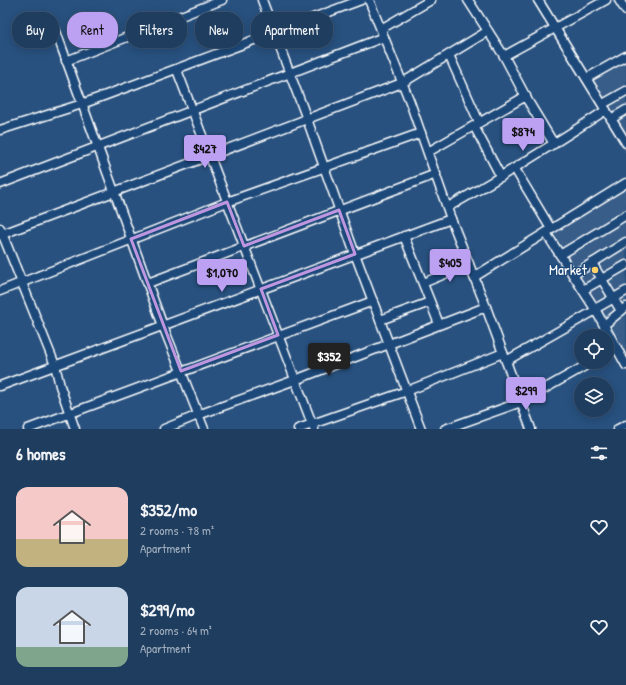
<!DOCTYPE html>
<html lang="en">
<head>
<meta charset="utf-8">
<style>
	:root { --surface:#1e3d5f; --page:#264465; --text:#f1f3f6; --muted:#a1aebd; --line:#3c5674; --accent:#bca0f2 }
	body { margin:0; font-family:"Patrick Hand",sans-serif; background:var(--page); color:var(--text); height:100vh; display:flex; flex-direction:column; font-size:15px; white-space:nowrap }
	* { box-sizing:border-box; margin:0 }
	p { font-size:13px; color:var(--muted) }
	.icon { flex:none; width:22px; height:22px; fill:none; stroke:currentColor; stroke-width:2; stroke-linecap:round; stroke-linejoin:round }
	.map { position:relative; height:429px; overflow:hidden }
	.drawer { display:flex; flex-direction:column; background:var(--surface); flex:1 }
	.drawer>* { flex:none }
	.hud { position:absolute; left:12px; top:12px; width:400px; height:36px; display:flex; gap:8px }
	.controls { position:absolute; left:574px; top:329px; display:grid; gap:8px }
	.controls a { display:grid; place-items:center; width:40px; height:40px; border-radius:50%; background:var(--surface); box-shadow:0 2px 10px #0003,0 0 0 1px var(--line); font-size:20px }
	.price { position:absolute; translate:-50% -34px; padding:0 9px; border-radius:4px; background:var(--accent); color:#111; font-size:13px; line-height:26px; filter:drop-shadow(0 1px 2px #0008) }
	.price::after { content:''; position:absolute; left:50%; top:24px; width:12px; height:9px; margin-left:-6px; background:inherit; clip-path:polygon(0 0,100% 0,50% 100%) }
	.price.active { background:#222; color:#fff }
	ul { padding:0; list-style:none }
	li { display:flex; align-items:center; gap:12px; height:100px; padding:0 16px }
	li span { display:grid; place-items:center; flex:none; width:112px; height:80px; border-radius:12px; color:#555 }
	li>.icon { margin-inline-start:auto }
	span .icon { width:48px; height:48px; fill:#fffc; stroke-width:1 }
	li b { font-size:17px }
	h2 { display:flex; justify-content:space-between; align-items:center; height:48px; padding:0 16px; font-size:17px }
	.chip { padding:0 14px; border-radius:16px; background:var(--surface); box-shadow:0 2px 10px #0003,0 0 0 1px var(--line); font-size:14px; line-height:36px }
	.chip.active { background:var(--accent); color:#111 }
	.map>svg:first-child { display:block }
	.built { fill:#375d88 }
	.lines { fill:none; stroke-linecap:round; stroke-linejoin:round }
	.minor-casing { stroke:#fff; stroke-width:11 }
	.minor { stroke:#1f4a7a; stroke-width:8 }
	.marked { fill:none; stroke:#bd96df; stroke-width:3; stroke-linejoin:round }
	.poi-dot { fill:#ffd166; stroke:#1f4a7a; stroke-width:1.5 }
	.labels { text-anchor:middle; stroke-width:3; stroke-linejoin:round; paint-order:stroke }
	.poi-label { font-size:15px; fill:#fff; stroke:#1f4a7a; text-anchor:end }
</style>
</head>
<body>
<div class="map">
<svg width="626" height="429" viewBox="0 0 626 429">
	<rect width="100%" height="100%" fill="#28517f"/>
	<filter id="ink" filterUnits="userSpaceOnUse"><feTurbulence type="fractalNoise" baseFrequency=".025" numOctaves="2"/><feDisplacementMap in="SourceGraphic" scale="8" xChannelSelector="R" yChannelSelector="G"/><feConvolveMatrix kernelMatrix="1 2 1 2 8 2 1 2 1" color-interpolation-filters="sRGB"/></filter>
	<g filter="url(#ink)">
		<g class="built">
			<path d="M626 51V154L599 109 582 77Z"/>
			<path d="M626 178V374L607 340V336H605L589 309 540 232Z"/>
		</g>
		<g class="lines">
			<defs>
				<g id="minor">
					<path d="M262 0 307 119 355 254 421 429"/>
					<path d="M369 0 410 102 451 219 486 307 531 429"/>
					<path d="M468 0 504 56 528 101 554 144"/>
					<path d="M538 0 626 143"/>
					<path d="M619 0 626 11"/>
					<path d="M55 29 163 326 204 429"/>
					<path d="M381 29 431 0"/>
					<path d="M449 55 479 122"/>
					<path d="M504 56 606 0"/>
					<path d="M66 61 222 0"/>
					<path d="M177 70 314 429"/>
					<path d="M587 78 626 56"/>
					<path d="M603 104 626 91"/>
					<path d="M611 119 626 110"/>
					<path d="M474 126 501 177"/>
					<path d="M0 130 82 104 361 0"/>
					<path d="M428 152 526 96"/>
					<path d="M515 169 551 229"/>
					<path d="M0 184 384 37"/>
					<path d="M448 207C502 177 554 144 606 110"/>
					<path d="M0 228 55 365 60 386 75 429"/>
					<path d="M546 233 595 309 626 365"/>
					<path d="M0 235 402 83 488 31"/>
					<path d="M404 236 439 324"/>
					<path d="M560 255 626 215"/>
					<path d="M592 263 621 311"/>
					<path d="M573 275 626 242"/>
					<path d="M474 277 626 183"/>
					<path d="M148 283 436 174"/>
					<path d="M423 283 469 264"/>
					<path d="M583 290 626 265"/>
					<path d="M0 291 227 202 421 133"/>
					<path d="M595 309 626 291"/>
					<path d="M380 320 430 302"/>
					<path d="M604 325 626 307"/>
					<path d="M607 353 617 348"/>
					<path d="M506 361 596 310"/>
					<path d="M0 386 451 219"/>
					<path d="M28 429 373 301"/>
					<path d="M164 429 198 415 295 380 486 307"/>
					<path d="M298 429 407 391 503 353"/>
					<path d="M445 429 521 402 592 362"/>
					<path d="M618 429 626 425"/>
				</g>
			</defs>
			<use href="#minor" class="minor-casing"/>
			<use href="#minor" class="minor"/>
		</g>
	</g>
	<path class="marked" d="M227 202 244 246 339 210 355 254 261 289 278 335 181 371 131 239Z"/>
	<circle class="poi-dot" cx="595" cy="270" r="4"/>
	<g class="labels">
		<g class="poi-label">
			<text x="587" y="275">Market</text>
		</g>
	</g>
</svg>
<div class="controls">
<a><svg class="icon" aria-label="locate" viewBox="0 0 24 24"><circle cx="12" cy="12" r="6"/><path d="M12 2v4M12 18v4M2 12h4M18 12h4"/></svg></a>
<a><svg class="icon" aria-label="layers" viewBox="0 0 24 24"><path d="M12 4l9 5-9 5-9-5zM3 14l9 5 9-5"/></svg></a>
</div>
<b class="price" style="left:523px;top:152px">$874</b>
<b class="price" style="left:205px;top:169px">$427</b>
<b class="price" style="left:450px;top:283px">$405</b>
<b class="price" style="left:222px;top:293px">$1,070</b>
<b class="price active" style="left:329px;top:377px">$352</b>
<b class="price" style="left:526px;top:411px">$299</b>
<div class="hud">
<a class="chip">Buy</a>
<a class="chip active">Rent</a>
<a class="chip">Filters</a>
<a class="chip">New</a>
<a class="chip">Apartment</a>
</div>
</div>
<section class="drawer">
<h2>6 homes<svg class="icon" aria-label="filters" viewBox="0 0 24 24"><path d="M4 7h16M4 17h16"/><circle cx="9" cy="7" r="2"/><circle cx="15" cy="17" r="2"/></svg></h2>
<ul>
<li><span style="background:linear-gradient(#f6c9c9 65%,#c2b280 0)"><svg class="icon" aria-label="home" viewBox="0 0 24 24"><path d="M3 11l9-7 9 7M6 9v11h12V9"/></svg></span><div><b>$352/mo</b><p>2 rooms · 78 m²</p><p>Apartment</p></div><svg class="icon" aria-label="heart" viewBox="0 0 24 24"><path d="M12 20l-8-8c-3-5 5-10 8-4 3-6 11-1 8 4z"/></svg></li>
<li><span style="background:linear-gradient(#c9d6e8 75%,#7fa58c 0)"><svg class="icon" aria-label="home" viewBox="0 0 24 24"><path d="M3 11l9-7 9 7M6 9v11h12V9"/></svg></span><div><b>$299/mo</b><p>2 rooms · 64 m²</p><p>Apartment</p></div><svg class="icon" aria-label="heart" viewBox="0 0 24 24"><path d="M12 20l-8-8c-3-5 5-10 8-4 3-6 11-1 8 4z"/></svg></li>
</ul>
</section>
</body>
</html>
